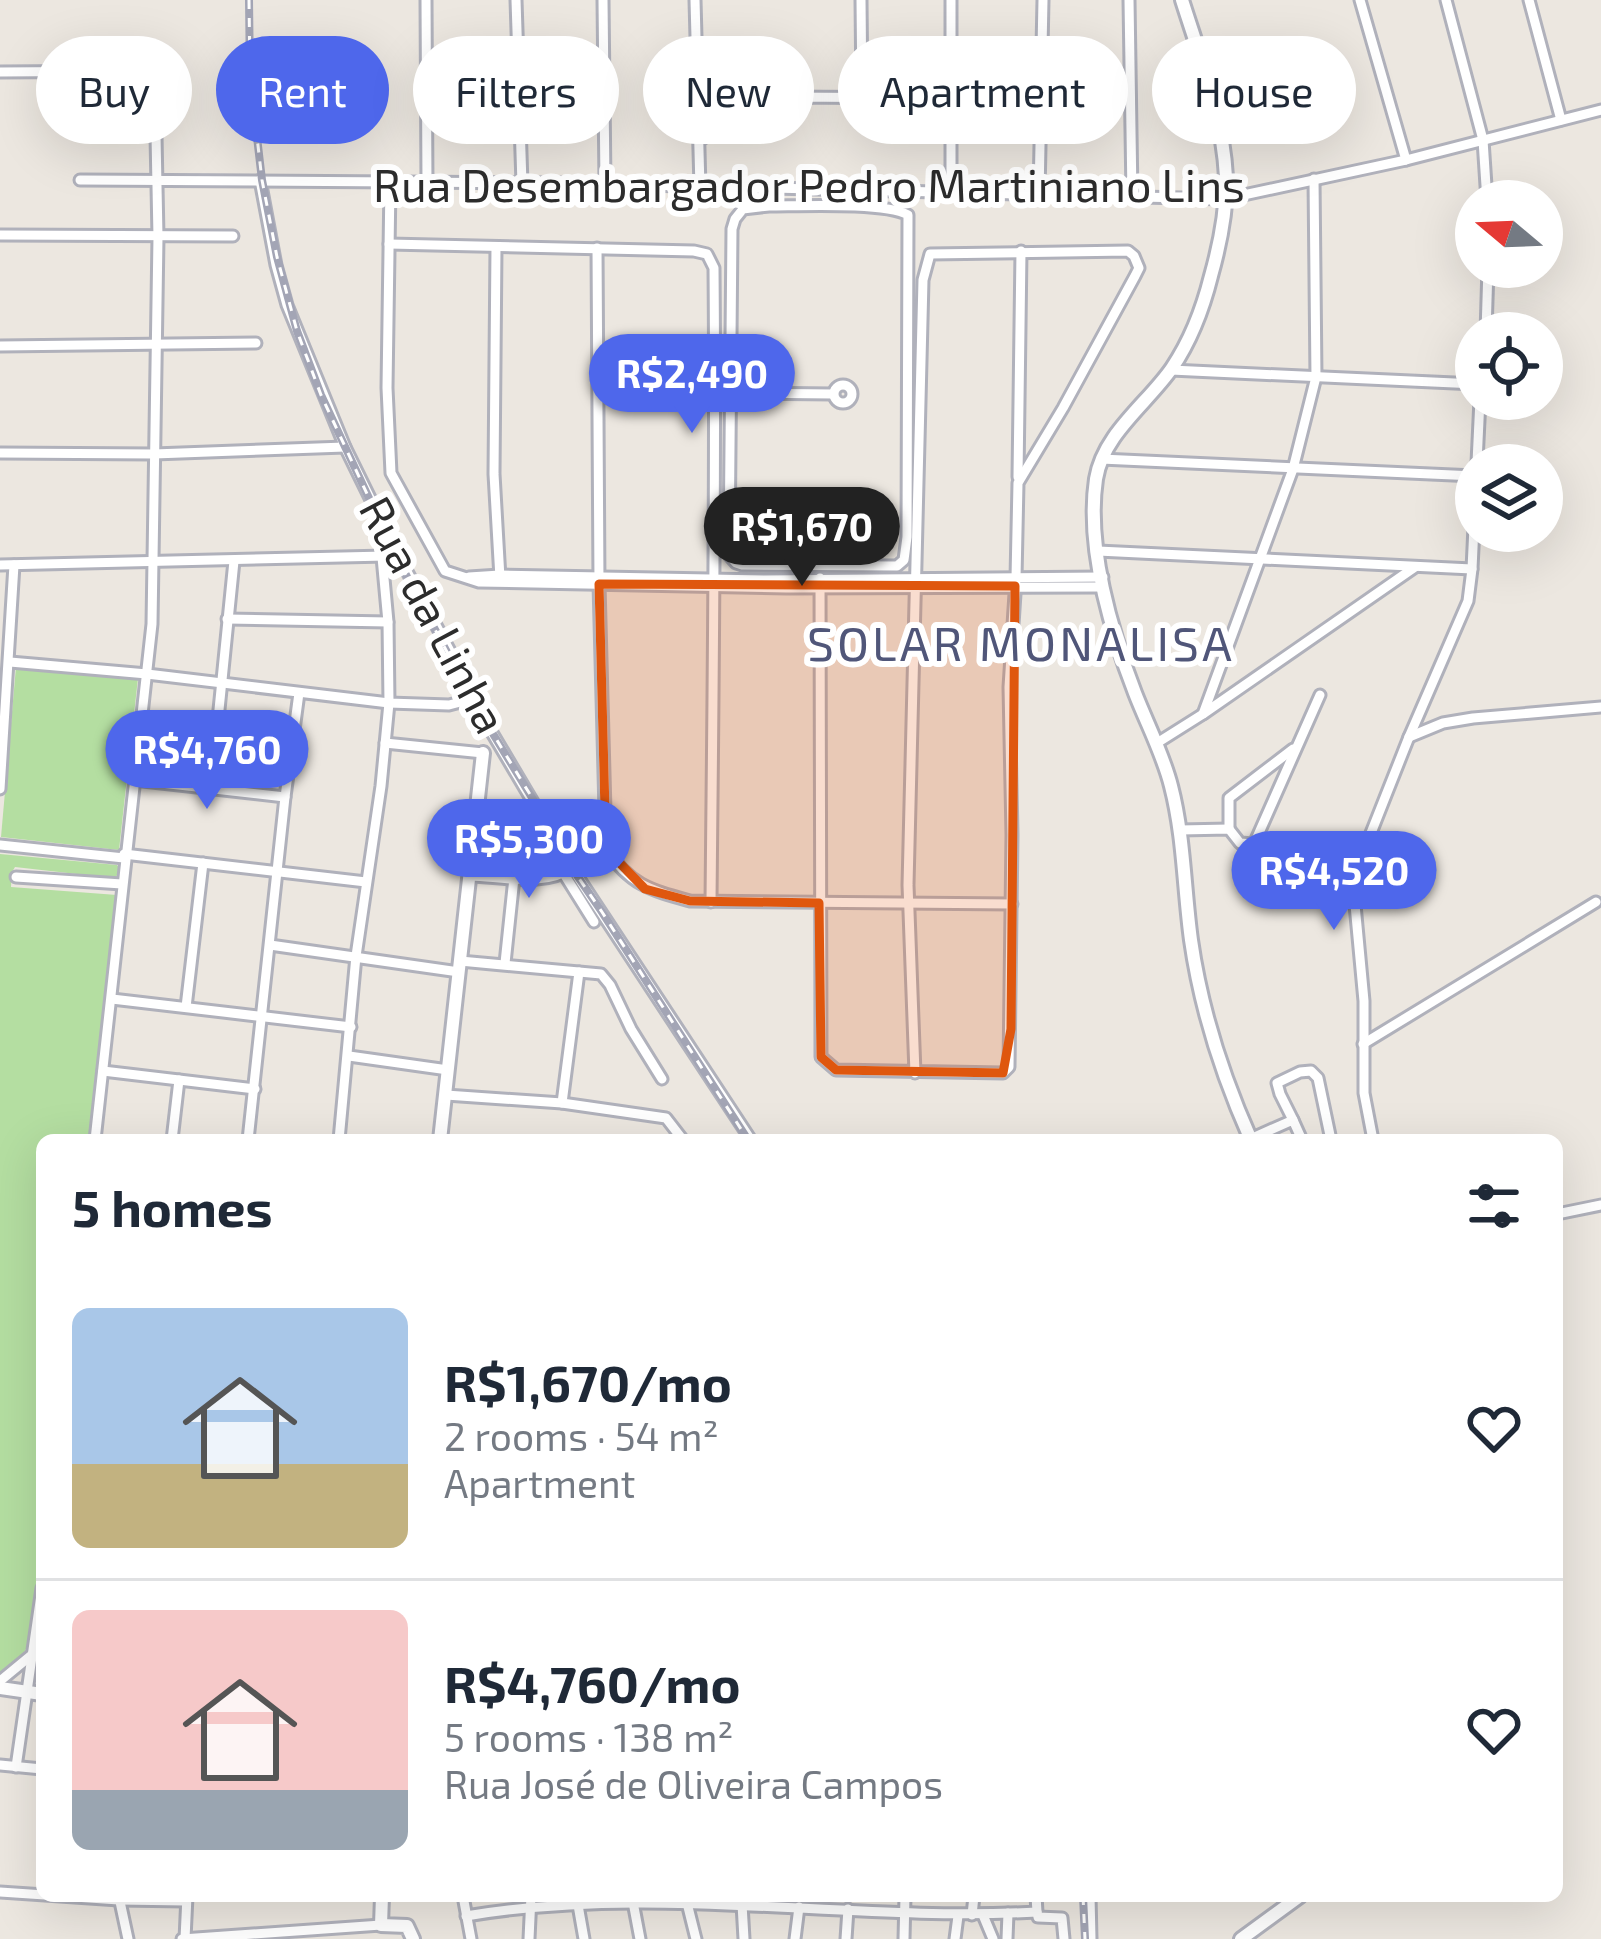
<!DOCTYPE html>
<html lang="en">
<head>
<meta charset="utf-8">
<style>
	:root { --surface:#fff; --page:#f6f6f7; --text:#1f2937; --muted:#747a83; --line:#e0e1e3; --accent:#4e67eb }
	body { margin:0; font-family:"Exo 2",sans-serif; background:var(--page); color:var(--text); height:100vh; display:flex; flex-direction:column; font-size:45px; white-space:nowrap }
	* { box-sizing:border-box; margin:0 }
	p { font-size:39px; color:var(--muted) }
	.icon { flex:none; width:66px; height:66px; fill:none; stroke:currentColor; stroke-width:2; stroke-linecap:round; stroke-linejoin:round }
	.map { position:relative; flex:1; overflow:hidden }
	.drawer { position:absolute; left:36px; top:1134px; width:1527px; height:768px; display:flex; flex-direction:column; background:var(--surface); border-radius:18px; box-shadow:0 12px 48px #0002 }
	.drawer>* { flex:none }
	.hud { position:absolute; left:36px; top:36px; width:1530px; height:108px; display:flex; gap:24px }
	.needle { width:78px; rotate:289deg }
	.buttons { position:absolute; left:1455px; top:180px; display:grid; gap:24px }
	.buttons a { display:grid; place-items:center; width:108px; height:108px; border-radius:50%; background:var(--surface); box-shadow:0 12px 48px #0002; font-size:60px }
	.price { position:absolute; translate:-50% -102px; padding:0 27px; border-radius:42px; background:var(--accent); color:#fff; font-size:39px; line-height:78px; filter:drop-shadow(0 3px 6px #0008) }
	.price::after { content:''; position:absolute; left:50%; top:72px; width:36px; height:27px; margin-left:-18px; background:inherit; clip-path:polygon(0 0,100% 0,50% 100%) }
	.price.on { background:#222; color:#fff }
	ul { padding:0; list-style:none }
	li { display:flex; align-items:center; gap:36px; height:300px; padding:0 36px }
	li+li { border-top:3px solid var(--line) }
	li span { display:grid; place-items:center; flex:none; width:336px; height:240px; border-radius:18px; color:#555 }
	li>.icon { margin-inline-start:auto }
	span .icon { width:144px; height:144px; fill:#fffc; stroke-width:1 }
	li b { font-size:51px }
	h2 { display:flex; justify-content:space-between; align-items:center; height:144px; padding:0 36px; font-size:51px }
	.tag { padding:0 42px; border-radius:54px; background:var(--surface); box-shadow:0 12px 48px #0002; font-size:42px; line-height:108px }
	.tag.on { background:var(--accent); color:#fff }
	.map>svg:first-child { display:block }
	.green { fill:#b4dea1 }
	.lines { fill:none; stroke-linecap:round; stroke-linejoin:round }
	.street-casing { stroke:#b0b1bb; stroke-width:15 }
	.secondary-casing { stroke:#b0b1bb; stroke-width:18 }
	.street { stroke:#fff; stroke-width:9 }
	.secondary { stroke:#fff; stroke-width:12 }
	.rail-casing { stroke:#a3a5b5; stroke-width:8 }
	.rail { stroke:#fff; stroke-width:3; stroke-dasharray:9; stroke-linecap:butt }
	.marked { fill:#df570e; fill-opacity:0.2; stroke:#df570e; stroke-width:9; stroke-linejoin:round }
	.labels { text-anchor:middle; stroke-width:12; stroke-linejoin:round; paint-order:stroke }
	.street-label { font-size:45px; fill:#2c2c2c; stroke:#fff }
	.neighbourhood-label { font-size:48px; letter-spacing:3px; fill:#505679; stroke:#fff }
</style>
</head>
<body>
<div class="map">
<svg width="1601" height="1939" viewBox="0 0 1601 1939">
	<rect width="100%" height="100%" fill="#ece7e0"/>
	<g class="green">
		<path d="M16 667 138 678 119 850 1 837Z"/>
		<path d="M0 854 117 865 120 869 118 875 112 878 15 867 12 872 11 887 117 895 91 1140H42V1547L29 1644 17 1664 0 1679Z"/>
	</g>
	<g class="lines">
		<defs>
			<g id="street">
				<path d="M426 0 427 184"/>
				<path d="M516 0 522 184"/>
				<path d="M603 0 605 184"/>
				<path d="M695 0 700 188"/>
				<path d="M861 0 862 98"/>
				<path d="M1129 0 1132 196"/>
				<path d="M1360 0 1406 160"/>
				<path d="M1446 0 1483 140 1487 201"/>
				<path d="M1529 0 1561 120"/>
				<path d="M0 72 144 71 151 75 155 85 158 237 152 624 95 1140"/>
				<path d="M700 140 781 97 951 98"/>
				<path d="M80 180 562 183 1225 199 1406 160 1601 110"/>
				<path d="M260 180 276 265 287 305 345 447 397 553 458 666 472 699 572 868 751 1140"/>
				<path d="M390 183 387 388 391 473 445 571 479 582 787 588 1103 587"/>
				<path d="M951 192V0"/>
				<path d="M1039 194 1043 0"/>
				<path d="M769 206C800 206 885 202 908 215L907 537 904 560 897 566 742 565 736 563 729 555 732 229 735 219 743 209Z"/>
				<path d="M0 235 233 236"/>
				<path d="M389 244 694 251 707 254 714 268C716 479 713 690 711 902"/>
				<path d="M496 247 494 474 500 578"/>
				<path d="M597 248 599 584 606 849C630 885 650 890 690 901L1012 904"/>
				<path d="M1486 333 1488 267"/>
				<path d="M0 346 256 343"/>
				<path d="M1171 370 1476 384"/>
				<circle cx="843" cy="394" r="9"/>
				<path d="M732 393 833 394"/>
				<path d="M0 453 154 454 345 447"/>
				<path d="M1101 459 1475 476"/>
				<path d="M1018 477 1021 251"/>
				<path d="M1098 551 1472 569"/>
				<path d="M0 565 386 556"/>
				<path d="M469 577 500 575 764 580 1103 577"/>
				<path d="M820 578 821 1057 836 1070 1003 1073 1009 1067 1012 835 1009 687 1016 578 1018 483 1063 408 1135 276 1139 268 1134 256 1128 251 930 254 923 280 908 885 915 1073"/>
				<path d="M227 619 388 622"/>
				<path d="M10 662 147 674 389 703 449 705 472 699"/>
				<path d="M1203 714 1293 469 1316 377 1314 179"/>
				<path d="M1409 737 1443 723 1473 718 1601 707"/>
				<path d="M385 743 483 753"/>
				<path d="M1157 743 1203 714 1415 567"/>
				<path d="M134 780 285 797"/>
				<path d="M0 789 14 565"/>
				<path d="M211 789 234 561"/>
				<path d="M1229 829V798L1293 749"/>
				<path d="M1180 830 1229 829 1240 843 1254 844 1320 695"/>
				<path d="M0 845 124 858"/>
				<path d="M124 854 366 882"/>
				<path d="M564 874 594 922"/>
				<path d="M471 876C502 877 545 887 572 868"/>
				<path d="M16 877 122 884"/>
				<path d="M270 945 459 972"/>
				<path d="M460 961 601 974 610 985 631 1029 662 1079"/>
				<path d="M505 963 514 878"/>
				<path d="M112 999 351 1027"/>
				<path d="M186 1007 203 863"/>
				<path d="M1363 1044 1596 902"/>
				<path d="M349 1056 448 1070"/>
				<path d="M103 1071 255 1089"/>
				<path d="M446 1095 562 1103 666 1118 683 1140"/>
				<path d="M562 1103 579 972"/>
				<path d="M1293 1120 1280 1094 1277 1083 1300 1072 1311 1071 1318 1078 1331 1140"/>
				<path d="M1250 1139 1293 1120 1302 1140"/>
				<path d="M172 1140 179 1080"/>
				<path d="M248 1140 285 797 299 693"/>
				<path d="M339 1140 356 956 381 786 389 703 388 622 382 557"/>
				<path d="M1373 1140 1364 1093V1001L1354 894 1371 833 1409 737 1468 601 1472 569 1480 399"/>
				<path d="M1557 1214 1601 1205"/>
				<path d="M0 1681 34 1653"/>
				<path d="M0 1765 42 1769"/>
				<path d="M16 1767 42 1588"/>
				<path d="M0 1892 119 1900 186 1901"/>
				<path d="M463 1896 471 1939"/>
				<path d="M1090 1896 1091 1939"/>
				<path d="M119 1897 128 1939"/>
				<path d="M633 1902 640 1939"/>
				<path d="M687 1903 696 1939"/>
				<path d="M742 1904 744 1939"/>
				<path d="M578 1905 584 1939"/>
				<path d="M1037 1912 1038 1917 1062 1918 1064 1939"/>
				<path d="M972 1915 974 1896"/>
				<path d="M983 1915 993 1939"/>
				<path d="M466 1916C657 1884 846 1922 1037 1912L1036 1896"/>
				<path d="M182 1939 381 1925"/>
				<path d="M185 1939 187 1896"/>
				<path d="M529 1939 531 1896"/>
				<path d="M795 1939 799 1907"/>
				<path d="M846 1939 848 1909"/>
				<path d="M904 1939 905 1896"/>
				<path d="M955 1939 958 1916"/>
				<path d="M1007 1939 1008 1913"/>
			</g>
			<g id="secondary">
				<path d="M1182 0C1200 57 1223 116 1226 177 1227 210 1220 244 1211 276 1203 308 1191 340 1172 368 1148 403 1103 434 1096 479 1086 546 1111 631 1135 693 1147 724 1163 754 1171 786 1184 836 1184 889 1191 940 1201 1010 1222 1075 1251 1140"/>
				<path d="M440 1140 483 753"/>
				<path d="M0 1688 42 1694"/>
				<path d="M382 1896 381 1925 407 1926 413 1939"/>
				<path d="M1241 1939 1300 1896"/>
			</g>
		</defs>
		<use href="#street" class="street-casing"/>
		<use href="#secondary" class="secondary-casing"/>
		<use href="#street" class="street"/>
		<use href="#secondary" class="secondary"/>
		<defs>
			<g id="rail">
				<path d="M249 0 250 77 262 180 277 257 297 331 321 395 395 554 473 701 545 819 561 852 602 912 748 1140"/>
				<path d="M1083 1896 1085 1939"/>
			</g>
		</defs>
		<use href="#rail" class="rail-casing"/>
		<use href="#rail" class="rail"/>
	</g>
	<path class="marked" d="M599 584 1015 586 1011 1029 1003 1073 836 1070 821 1057 819 903 690 901 645 889 606 849Z"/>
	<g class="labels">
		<g class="street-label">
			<text x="809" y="202">Rua Desembargador Pedro Martiniano Lins</text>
			<text transform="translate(433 615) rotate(62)" y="16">Rua da Linha</text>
		</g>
		<g class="neighbourhood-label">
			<text x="1021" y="661">SOLAR MONALISA</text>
		</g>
	</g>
</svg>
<div class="buttons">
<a><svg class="needle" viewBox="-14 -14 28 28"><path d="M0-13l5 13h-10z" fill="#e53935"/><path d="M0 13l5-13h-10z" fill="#747a83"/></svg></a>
<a><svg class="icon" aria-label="locate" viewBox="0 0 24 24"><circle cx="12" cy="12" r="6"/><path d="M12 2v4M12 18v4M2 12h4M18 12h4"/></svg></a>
<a><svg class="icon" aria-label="layers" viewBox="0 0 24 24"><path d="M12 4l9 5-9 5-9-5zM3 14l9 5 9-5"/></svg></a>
</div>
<b class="price" style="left:692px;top:436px">R$2,490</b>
<b class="price on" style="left:802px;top:589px">R$1,670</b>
<b class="price" style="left:207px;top:812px">R$4,760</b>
<b class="price" style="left:529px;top:901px">R$5,300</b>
<b class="price" style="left:1334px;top:933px">R$4,520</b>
<div class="hud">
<a class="tag">Buy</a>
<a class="tag on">Rent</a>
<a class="tag">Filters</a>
<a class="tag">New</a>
<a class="tag">Apartment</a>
<a class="tag">House</a>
</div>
<section class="drawer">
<h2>5 homes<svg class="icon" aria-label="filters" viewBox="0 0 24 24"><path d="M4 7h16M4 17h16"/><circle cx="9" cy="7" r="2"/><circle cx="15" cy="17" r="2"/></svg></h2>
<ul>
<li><span style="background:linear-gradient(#a9c7e8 65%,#c2b280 0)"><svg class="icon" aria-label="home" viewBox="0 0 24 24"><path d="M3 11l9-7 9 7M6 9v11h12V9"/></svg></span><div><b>R$1,670/mo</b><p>2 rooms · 54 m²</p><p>Apartment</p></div><svg class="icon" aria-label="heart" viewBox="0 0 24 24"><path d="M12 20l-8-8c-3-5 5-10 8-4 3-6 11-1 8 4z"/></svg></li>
<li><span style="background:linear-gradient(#f6c9c9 75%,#9aa5b1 0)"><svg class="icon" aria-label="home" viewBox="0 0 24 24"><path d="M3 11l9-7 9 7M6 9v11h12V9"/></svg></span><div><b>R$4,760/mo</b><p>5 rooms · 138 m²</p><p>Rua José de Oliveira Campos</p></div><svg class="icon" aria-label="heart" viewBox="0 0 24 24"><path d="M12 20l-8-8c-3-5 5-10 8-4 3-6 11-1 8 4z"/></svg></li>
</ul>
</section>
</div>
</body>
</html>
